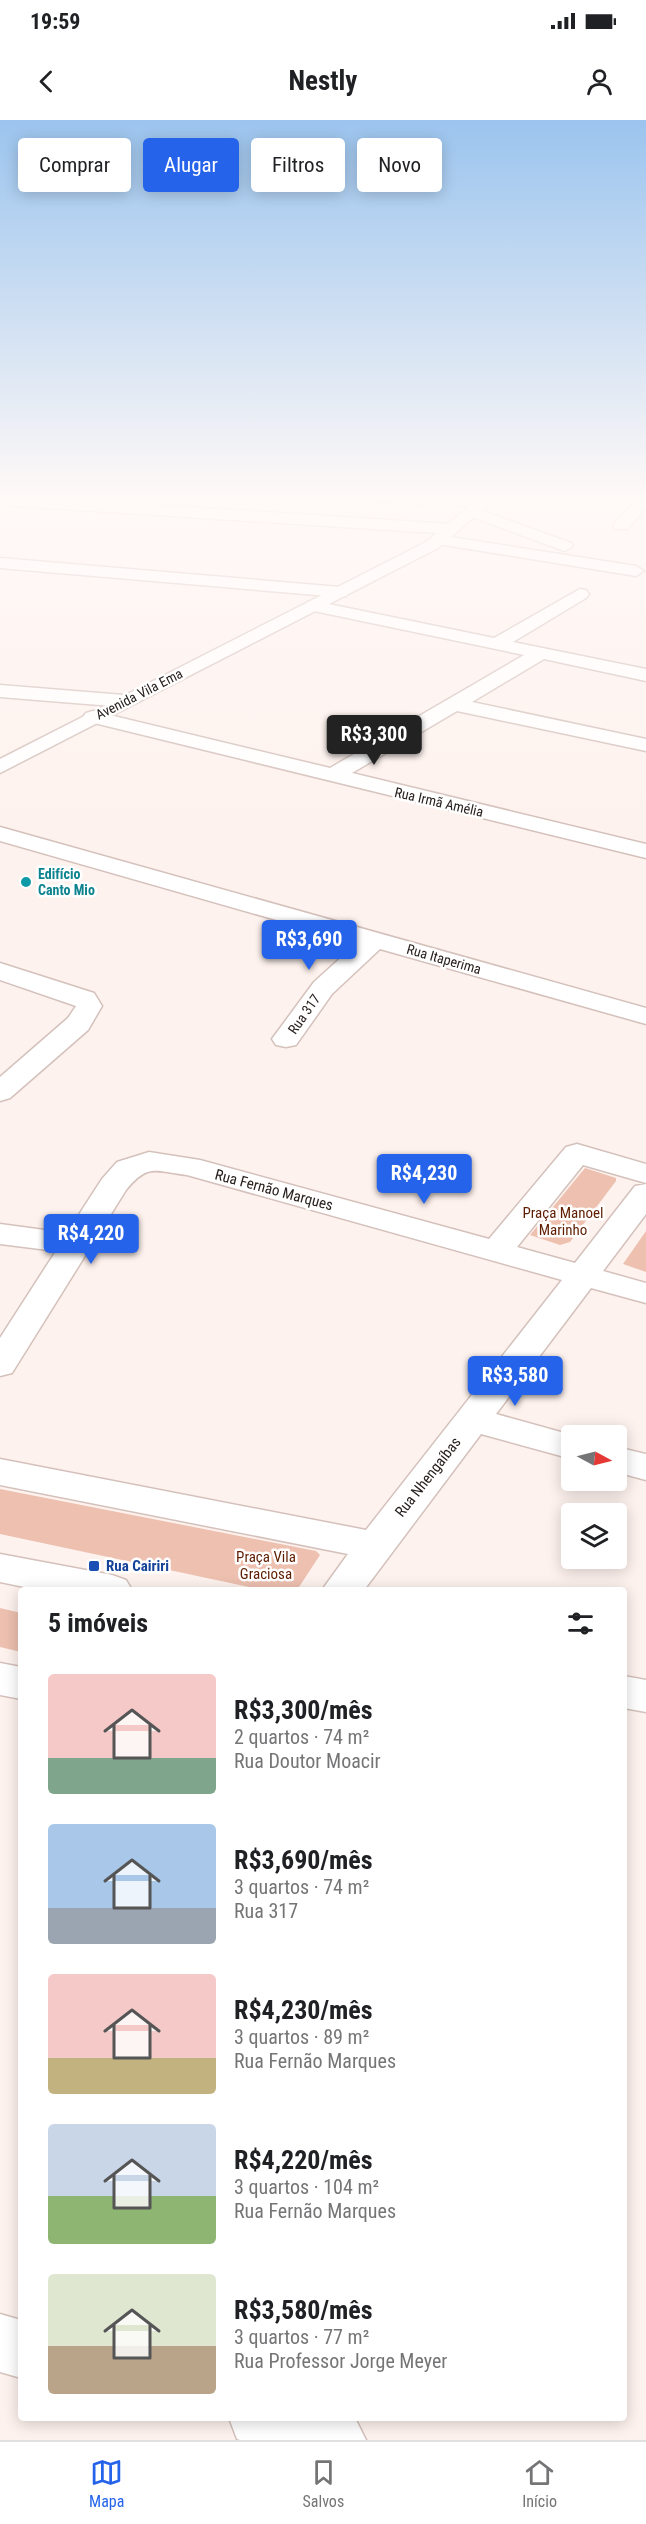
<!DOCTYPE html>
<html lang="pt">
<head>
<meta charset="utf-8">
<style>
	:root { --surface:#fff; --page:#f2f2f2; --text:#202124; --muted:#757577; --line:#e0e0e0; --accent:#2563eb }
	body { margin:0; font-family:"Roboto Condensed",sans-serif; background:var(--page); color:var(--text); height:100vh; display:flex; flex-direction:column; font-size:22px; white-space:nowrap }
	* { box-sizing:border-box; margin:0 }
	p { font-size:20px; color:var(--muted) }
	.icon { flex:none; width:33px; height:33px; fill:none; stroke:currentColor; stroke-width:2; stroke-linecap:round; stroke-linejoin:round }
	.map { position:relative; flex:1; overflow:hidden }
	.details { position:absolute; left:18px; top:1467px; width:609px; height:834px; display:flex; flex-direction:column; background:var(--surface); border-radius:6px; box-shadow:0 3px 15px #0003 }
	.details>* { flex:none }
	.guide { position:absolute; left:18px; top:18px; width:610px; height:54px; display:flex; gap:12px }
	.needle { width:39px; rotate:97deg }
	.tools { position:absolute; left:561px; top:1305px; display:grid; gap:12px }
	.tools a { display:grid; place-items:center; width:66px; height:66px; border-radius:6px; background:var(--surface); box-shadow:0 3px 15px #0003; font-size:30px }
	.price { position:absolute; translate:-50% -51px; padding:0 14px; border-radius:6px; background:var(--accent); color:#fff; font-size:20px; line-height:39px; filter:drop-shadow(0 2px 3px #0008) }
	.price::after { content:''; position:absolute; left:50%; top:36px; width:18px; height:14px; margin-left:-9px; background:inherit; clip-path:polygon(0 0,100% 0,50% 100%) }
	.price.on { background:#222; color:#fff }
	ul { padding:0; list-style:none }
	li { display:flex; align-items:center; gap:18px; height:150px; padding:0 30px }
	li span { display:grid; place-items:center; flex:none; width:168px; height:120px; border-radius:6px; color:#555 }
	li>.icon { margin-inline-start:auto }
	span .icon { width:72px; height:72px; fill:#fffc; stroke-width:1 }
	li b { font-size:26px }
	h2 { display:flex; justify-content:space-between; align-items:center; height:72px; padding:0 30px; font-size:26px }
	.pill { padding:0 21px; border-radius:6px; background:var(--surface); box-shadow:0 3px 15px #0003; font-size:21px; line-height:54px }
	.pill.on { background:var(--accent); color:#fff }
	.status { display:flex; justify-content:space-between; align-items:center; height:42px; padding:0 30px; background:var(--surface); direction:ltr }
	.status svg { height:16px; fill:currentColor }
	header { display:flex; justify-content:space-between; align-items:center; height:78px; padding:0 30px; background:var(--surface); font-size:27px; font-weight:700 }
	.tabs { display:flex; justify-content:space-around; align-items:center; height:84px; border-top:2px solid var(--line); background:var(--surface); font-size:16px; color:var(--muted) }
	.tabs a { display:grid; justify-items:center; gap:3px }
	.tabs .on { color:var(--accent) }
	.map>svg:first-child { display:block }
	.green { fill:#edc0b0 }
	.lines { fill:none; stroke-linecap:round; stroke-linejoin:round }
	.minor-casing { stroke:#d4c1bb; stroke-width:3 }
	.tertiary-casing { stroke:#d4c1bb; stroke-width:3 }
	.secondary-casing { stroke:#d4c1bb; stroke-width:3 }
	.minor { fill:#fff; fill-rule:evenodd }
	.tertiary { fill:#fff; fill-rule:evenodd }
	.secondary { fill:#fff; fill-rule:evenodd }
	.culture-dot { fill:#0f9aa8; stroke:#fff; stroke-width:2 }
	.transit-dot { fill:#1a4fb4; stroke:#fff; stroke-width:2 }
	.labels { text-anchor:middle; stroke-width:5; stroke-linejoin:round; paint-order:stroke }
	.far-street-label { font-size:14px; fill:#27201e; stroke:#fff }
	.far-culture-label { font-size:14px; font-weight:bold; fill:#0d838f; stroke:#fff; text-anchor:start }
	.street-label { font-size:15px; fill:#27201e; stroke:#fff }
	.park-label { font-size:15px; fill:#5f1d00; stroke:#fff }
	.transit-label { font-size:15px; font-weight:bold; fill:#164399; stroke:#fff; text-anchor:start }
</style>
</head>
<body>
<div class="status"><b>19:59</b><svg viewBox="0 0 49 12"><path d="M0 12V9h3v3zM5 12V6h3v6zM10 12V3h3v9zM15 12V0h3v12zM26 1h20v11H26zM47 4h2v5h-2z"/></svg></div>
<header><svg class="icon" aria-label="back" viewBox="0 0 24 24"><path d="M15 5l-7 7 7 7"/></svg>Nestly<svg class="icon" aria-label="person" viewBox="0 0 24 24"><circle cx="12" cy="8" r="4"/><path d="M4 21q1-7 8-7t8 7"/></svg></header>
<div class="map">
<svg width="646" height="2320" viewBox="0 0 646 2320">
	<rect width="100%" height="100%" fill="#fef2ee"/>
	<g class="green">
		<path d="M585 1048 616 1058V1061L570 1122 560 1125 530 1115Z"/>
		<path d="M646 1111V1152L623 1144Z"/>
		<path d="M0 1369 316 1431 320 1435 297 1470H264L249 1467 0 1414Z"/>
		<path d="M0 1488 21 1493V1532L0 1527Z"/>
	</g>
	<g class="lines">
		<defs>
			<g id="minor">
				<path d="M310 374H402L483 377 491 382 483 387 318 379Z"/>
				<path d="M646 374V388L627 409H615L613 406 615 403 641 376Z"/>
				<path d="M0 375 451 404 459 409 451 414 0 385Z"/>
				<path d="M472 387 571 423 573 426 565 431 559 429 467 395 464 392Z"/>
				<path d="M438 415 636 446 644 451 636 456 432 423 430 420 432 417Z"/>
				<path d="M0 438 340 467 346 468 349 472 346 476 340 477 0 448Z"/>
				<path d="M580 469 586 470 589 474 586 478 513 522 646 549V561L544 539 472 582 646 619V631L457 591 352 653 646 724V738L86 601 83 597 86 593 93 591 330 648 524 535 314 491 308 490 305 486 308 482 314 481 494 518Z"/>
				<path d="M0 565 124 575 131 577 134 581 131 585 124 587 0 577Z"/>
				<path d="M0 707 646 888V904L380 829 332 874 296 925 286 927 276 925 272 919 314 862 357 823 0 721Z"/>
				<path d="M0 843 94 873 102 886 88 910 10 978 0 981V957L68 898 76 886 0 860Z"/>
				<path d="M577 1024 646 1044V1063L583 1045 517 1127 575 1143 635 1066 646 1064V1094L603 1151 646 1163V1183L591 1168 496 1294 575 1316H572V1339L481 1314 364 1470H322L348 1434 0 1365V1339L366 1410 562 1160 187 1055C155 1051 148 1043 126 1070L12 1253 0 1256V1218L56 1131 0 1124V1104L67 1113 102 1059 117 1042 149 1032 200 1040 489 1119 566 1027Z"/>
				<path d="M616 1327 646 1334V1360L616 1352Z"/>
				<path d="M0 1434 112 1455 126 1460 132 1470H39L0 1462Z"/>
				<path d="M0 1543 21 1547V1579L0 1575Z"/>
				<path d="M624 1556 646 1560V1592L624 1588Z"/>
			</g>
			<g id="tertiary">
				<path d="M0 2194 21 2200V2258L0 2252Z"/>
				<path d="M229 2298H355L366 2320H240L237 2319Z"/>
			</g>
			<path id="secondary" d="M484 374H501L438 428 0 653V639L426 422Z"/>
		</defs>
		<use href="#minor" class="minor-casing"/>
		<use href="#tertiary" class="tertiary-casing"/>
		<use href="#secondary" class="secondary-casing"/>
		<use href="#minor" class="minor"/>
		<use href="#tertiary" class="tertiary"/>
		<use href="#secondary" class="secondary"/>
	</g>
	<linearGradient id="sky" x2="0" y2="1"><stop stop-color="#9bc4ee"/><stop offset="0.54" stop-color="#fff9f7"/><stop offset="1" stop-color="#fff9f7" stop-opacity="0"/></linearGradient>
	<rect width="646" height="698" fill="url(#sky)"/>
	<circle class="culture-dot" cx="26" cy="762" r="6"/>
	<rect class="transit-dot" x="88" y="1440" width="12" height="12" rx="3"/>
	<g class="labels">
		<g class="far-street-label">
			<text transform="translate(139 574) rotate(-27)" y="5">Avenida Vila Ema</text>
			<text transform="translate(439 682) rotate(13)" y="5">Rua Irmã Amélia</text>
			<text transform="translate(444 839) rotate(16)" y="5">Rua Itaperima</text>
			<text transform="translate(304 894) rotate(-55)" y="5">Rua 317</text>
		</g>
		<g class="far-culture-label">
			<text x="38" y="759">Edifício<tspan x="38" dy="16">Canto Mio</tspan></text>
		</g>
		<g class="street-label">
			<text transform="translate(274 1070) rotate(15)" y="5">Rua Fernão Marques</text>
			<text transform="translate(428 1357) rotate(-52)" y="5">Rua Nhengaíbas</text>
		</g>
		<g class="park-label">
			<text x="563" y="1098">Praça Manoel<tspan x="563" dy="17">Marinho</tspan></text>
			<text x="266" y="1442">Praça Vila<tspan x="266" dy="17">Graciosa</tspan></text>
		</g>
		<g class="transit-label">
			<text x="106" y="1451">Rua Cairiri</text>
		</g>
	</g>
</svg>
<div class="tools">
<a><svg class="needle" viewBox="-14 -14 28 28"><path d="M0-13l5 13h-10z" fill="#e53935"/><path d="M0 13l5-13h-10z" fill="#757577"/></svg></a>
<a><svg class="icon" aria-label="layers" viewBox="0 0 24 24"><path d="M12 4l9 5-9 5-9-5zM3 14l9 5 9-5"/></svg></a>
</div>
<b class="price on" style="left:374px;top:646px">R$3,300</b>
<b class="price" style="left:309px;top:851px">R$3,690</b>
<b class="price" style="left:424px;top:1085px">R$4,230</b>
<b class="price" style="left:91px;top:1145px">R$4,220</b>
<b class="price" style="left:515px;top:1287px">R$3,580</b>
<div class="guide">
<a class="pill">Comprar</a>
<a class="pill on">Alugar</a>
<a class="pill">Filtros</a>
<a class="pill">Novo</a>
</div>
<section class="details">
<h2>5 imóveis<svg class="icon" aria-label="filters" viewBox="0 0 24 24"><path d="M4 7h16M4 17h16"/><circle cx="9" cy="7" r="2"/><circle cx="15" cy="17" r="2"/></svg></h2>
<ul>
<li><span style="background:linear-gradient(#f6c9c9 70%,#7fa58c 0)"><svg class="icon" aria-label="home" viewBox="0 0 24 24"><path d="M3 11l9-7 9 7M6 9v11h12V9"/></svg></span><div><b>R$3,300/mês</b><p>2 quartos · 74 m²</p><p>Rua Doutor Moacir</p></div></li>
<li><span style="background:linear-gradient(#a9c7e8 70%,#9aa5b1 0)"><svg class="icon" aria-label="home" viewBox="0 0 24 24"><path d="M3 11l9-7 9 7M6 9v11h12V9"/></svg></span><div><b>R$3,690/mês</b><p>3 quartos · 74 m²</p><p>Rua 317</p></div></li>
<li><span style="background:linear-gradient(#f6c9c9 70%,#c2b280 0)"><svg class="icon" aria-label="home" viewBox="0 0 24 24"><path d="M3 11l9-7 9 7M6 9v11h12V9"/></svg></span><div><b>R$4,230/mês</b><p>3 quartos · 89 m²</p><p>Rua Fernão Marques</p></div></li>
<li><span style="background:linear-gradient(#c9d6e8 60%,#8fb573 0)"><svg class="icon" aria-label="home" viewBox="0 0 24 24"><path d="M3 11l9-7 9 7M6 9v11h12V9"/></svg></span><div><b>R$4,220/mês</b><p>3 quartos · 104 m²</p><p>Rua Fernão Marques</p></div></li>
<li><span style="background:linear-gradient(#dfe7d0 60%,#b9a48a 0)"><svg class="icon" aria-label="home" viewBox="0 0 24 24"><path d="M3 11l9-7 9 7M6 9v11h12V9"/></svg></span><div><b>R$3,580/mês</b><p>3 quartos · 77 m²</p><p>Rua Professor Jorge Meyer</p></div></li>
</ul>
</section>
</div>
<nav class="tabs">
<a class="on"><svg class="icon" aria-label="map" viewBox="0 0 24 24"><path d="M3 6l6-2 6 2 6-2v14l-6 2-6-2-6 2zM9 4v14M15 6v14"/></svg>Mapa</a>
<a><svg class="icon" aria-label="saved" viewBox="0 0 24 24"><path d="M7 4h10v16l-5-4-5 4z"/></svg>Salvos</a>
<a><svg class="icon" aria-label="home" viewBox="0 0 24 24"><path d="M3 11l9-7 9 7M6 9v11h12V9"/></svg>Início</a>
</nav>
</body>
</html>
